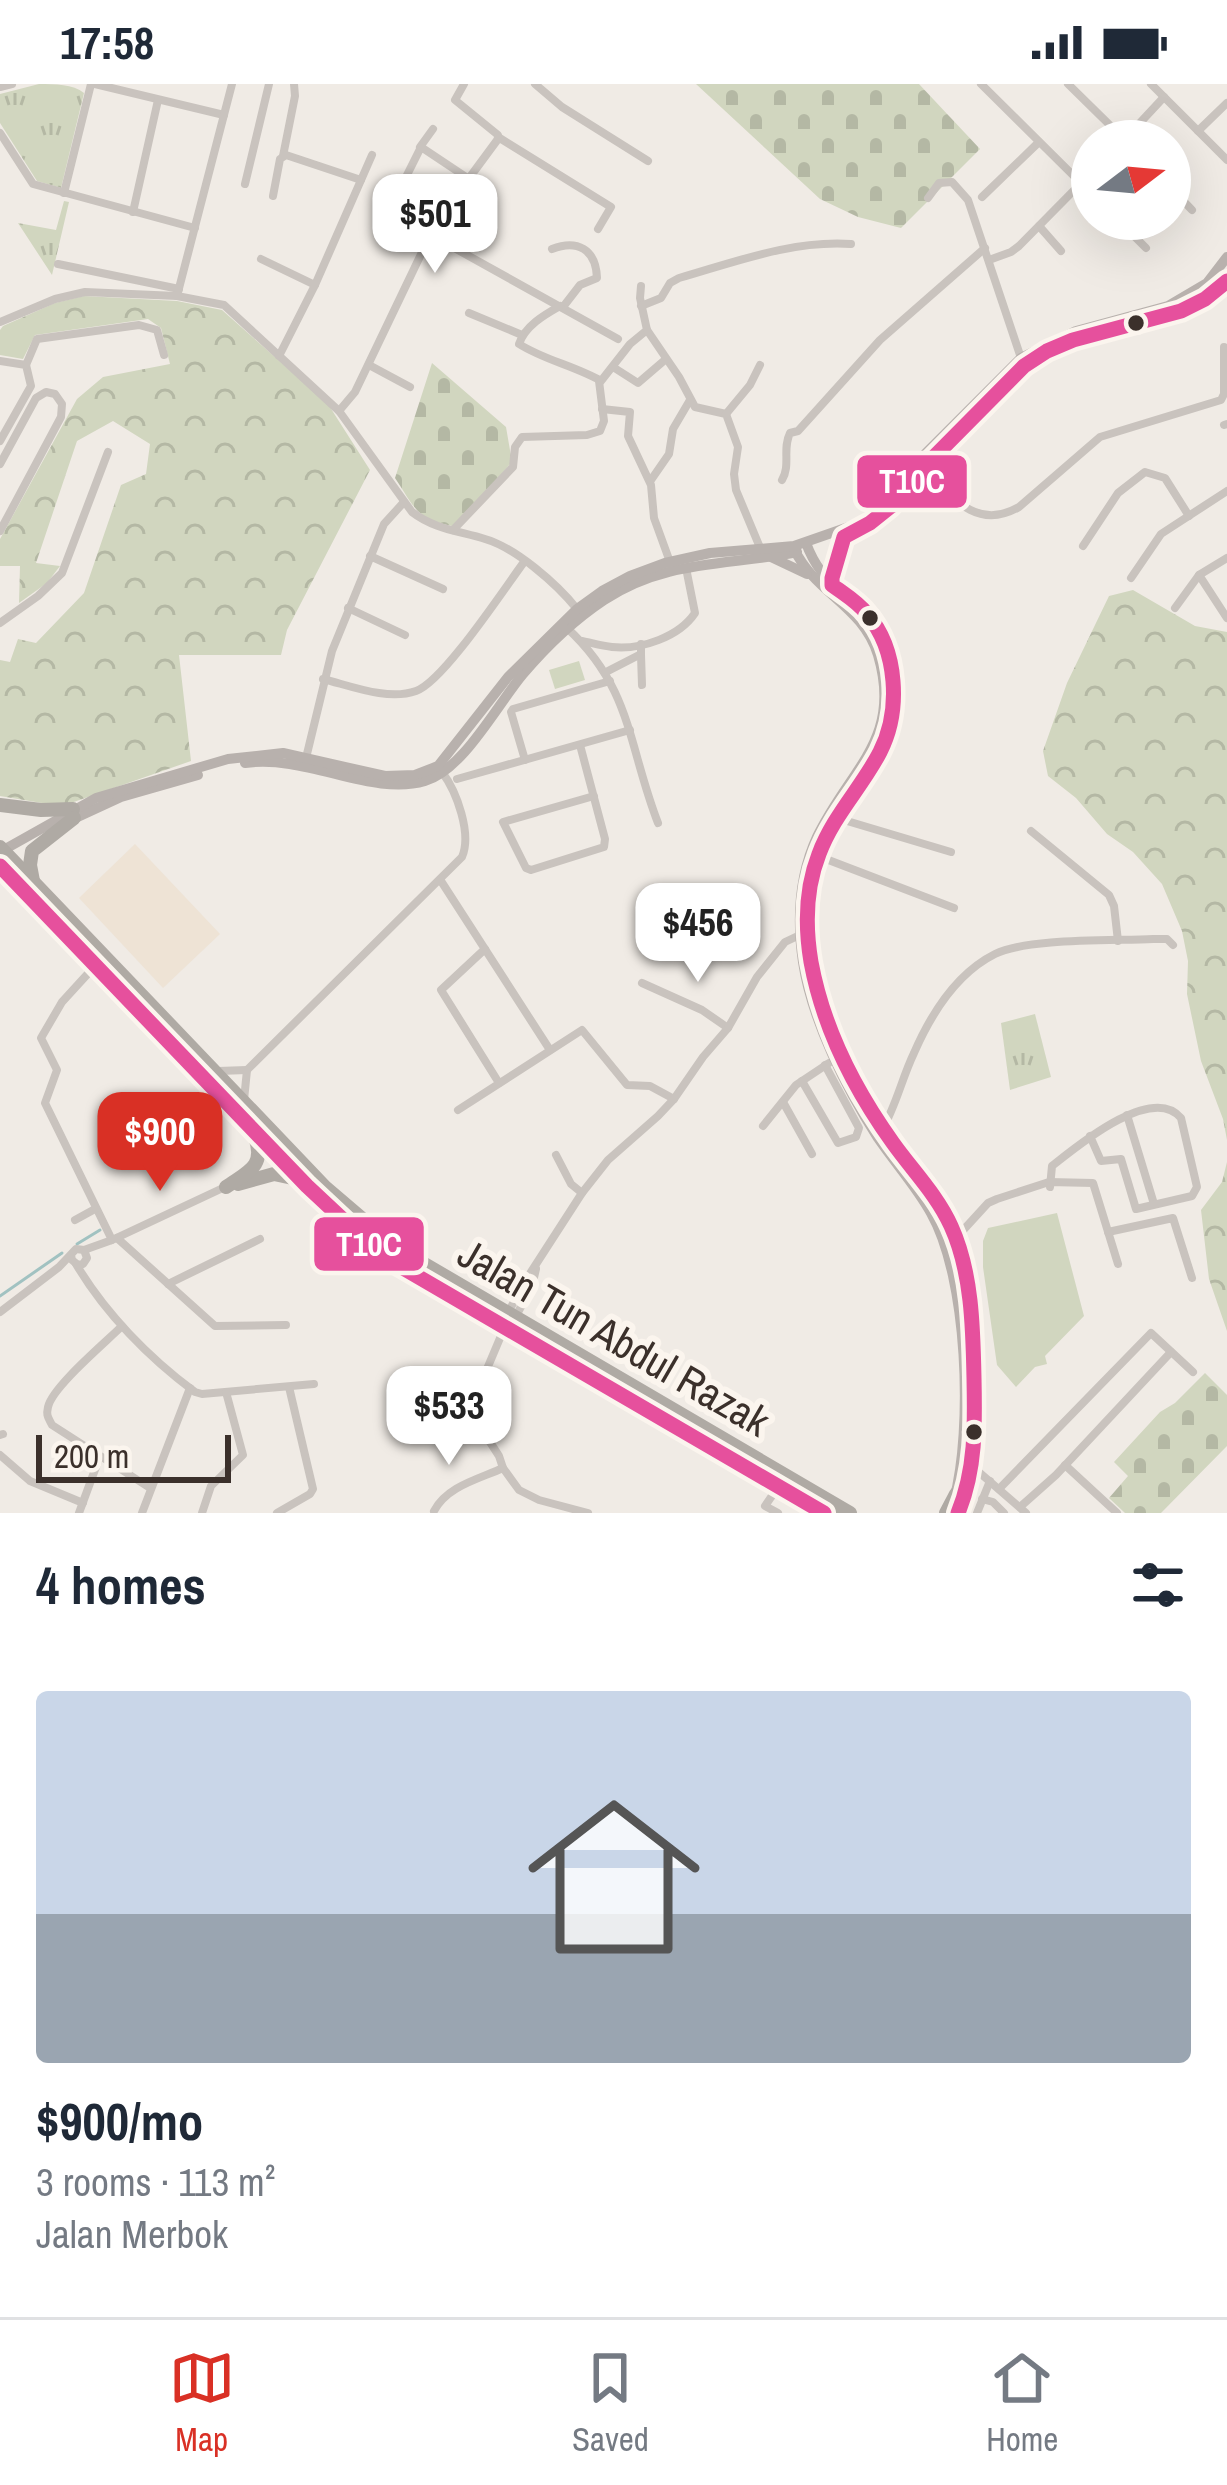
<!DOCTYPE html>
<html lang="en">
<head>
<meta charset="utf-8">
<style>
	:root { --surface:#fff; --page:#f6f6f7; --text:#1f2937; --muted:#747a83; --line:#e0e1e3; --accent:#d93025 }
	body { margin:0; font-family:"Archivo Narrow",sans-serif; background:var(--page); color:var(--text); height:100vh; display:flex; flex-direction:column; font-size:45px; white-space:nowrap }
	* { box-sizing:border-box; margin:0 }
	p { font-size:39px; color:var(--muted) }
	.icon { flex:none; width:66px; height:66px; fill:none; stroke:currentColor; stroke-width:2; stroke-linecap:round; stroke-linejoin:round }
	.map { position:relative; height:1429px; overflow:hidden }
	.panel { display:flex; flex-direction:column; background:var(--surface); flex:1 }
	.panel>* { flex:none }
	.needle { width:78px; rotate:74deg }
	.fabs { position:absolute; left:1071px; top:36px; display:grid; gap:24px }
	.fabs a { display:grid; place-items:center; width:120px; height:120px; border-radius:50%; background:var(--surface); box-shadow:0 12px 48px #0002; font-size:60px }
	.scale { position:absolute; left:36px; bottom:30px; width:195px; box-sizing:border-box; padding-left:12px; border:6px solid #3b302b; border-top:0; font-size:33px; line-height:42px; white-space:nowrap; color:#3b302b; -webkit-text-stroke:9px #fbf5ee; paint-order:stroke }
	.price { position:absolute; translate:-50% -102px; padding:0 27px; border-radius:24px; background:#fff; color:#222; font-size:39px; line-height:78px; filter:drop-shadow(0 3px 6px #0008) }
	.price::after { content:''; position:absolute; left:50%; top:72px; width:36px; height:27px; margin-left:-18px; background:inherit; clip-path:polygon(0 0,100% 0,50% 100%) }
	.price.current { background:var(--accent); color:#fff }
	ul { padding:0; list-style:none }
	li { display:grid; align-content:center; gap:24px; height:636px; padding:0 36px }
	li span { display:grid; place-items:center; height:372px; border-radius:12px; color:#555 }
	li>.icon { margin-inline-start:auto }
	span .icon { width:216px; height:216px; fill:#fffc; stroke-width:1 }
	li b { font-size:51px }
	h2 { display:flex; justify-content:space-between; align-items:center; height:144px; padding:0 36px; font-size:51px }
	.status { display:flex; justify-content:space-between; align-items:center; height:84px; padding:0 60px; background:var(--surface); direction:ltr }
	.status svg { height:33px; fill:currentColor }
	.tabs { display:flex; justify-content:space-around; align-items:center; height:168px; border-top:3px solid var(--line); background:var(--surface); font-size:33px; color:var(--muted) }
	.tabs a { display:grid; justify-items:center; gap:6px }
	.tabs .current { color:var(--accent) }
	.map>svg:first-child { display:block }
	.grass { fill:url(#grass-tufts) }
	.forest { fill:url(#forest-crowns) }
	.cemetery { fill:url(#cemetery-stones) }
	.pitch { fill:#d1d6bf }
	.plaza { fill:#eee3d5 }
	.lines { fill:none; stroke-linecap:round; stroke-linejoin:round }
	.stream { stroke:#a1c2c1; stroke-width:3 }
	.minor { stroke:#c9c3be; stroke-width:8 }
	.major { stroke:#b8b1ad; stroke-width:10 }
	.highway { stroke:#afaaa4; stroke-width:14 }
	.bus-1-casing { stroke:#fbf5ee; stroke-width:24 }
	.bus-1 { stroke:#e6509d; stroke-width:15 }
	.bus-dot { fill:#3b302b; stroke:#fbf5ee; stroke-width:4.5 }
	.labels { text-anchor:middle; stroke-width:12; stroke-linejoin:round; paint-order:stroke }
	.street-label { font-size:42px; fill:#3b302b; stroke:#fbf5ee }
	.line-badge { stroke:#fbf5ee; stroke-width:4.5 }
	.badge-label { font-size:33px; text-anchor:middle; font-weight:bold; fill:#fff }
</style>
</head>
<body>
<div class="status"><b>17:58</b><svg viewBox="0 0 49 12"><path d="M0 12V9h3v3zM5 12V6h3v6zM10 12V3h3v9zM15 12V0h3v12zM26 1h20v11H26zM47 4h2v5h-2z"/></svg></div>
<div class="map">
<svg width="1227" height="1429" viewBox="0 0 1227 1429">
	<defs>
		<pattern id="grass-tufts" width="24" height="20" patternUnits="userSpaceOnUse" patternTransform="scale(3)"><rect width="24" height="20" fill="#d1d6bf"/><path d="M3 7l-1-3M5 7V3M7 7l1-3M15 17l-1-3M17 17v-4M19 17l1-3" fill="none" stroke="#b4b8a4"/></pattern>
		<pattern id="forest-crowns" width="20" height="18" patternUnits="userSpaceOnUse" patternTransform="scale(3)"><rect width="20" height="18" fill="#d1d6bf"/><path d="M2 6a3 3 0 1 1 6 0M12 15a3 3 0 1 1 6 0" fill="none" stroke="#b4b8a4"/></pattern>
		<pattern id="cemetery-stones" width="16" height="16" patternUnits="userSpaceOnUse" patternTransform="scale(3)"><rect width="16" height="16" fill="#d1d6bf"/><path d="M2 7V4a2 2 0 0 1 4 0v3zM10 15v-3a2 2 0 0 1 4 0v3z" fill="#b4b8a4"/></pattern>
	</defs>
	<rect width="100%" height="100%" fill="#f0ebe5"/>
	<g class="grass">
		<path d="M39 0C55 0 73 0 84 9L61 104 37 97 0 39V10Z"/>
		<path d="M64 117 69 118 52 191 18 139 56 146Z"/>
		<path d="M1035 930 1051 993 1010 1006 1001 939Z"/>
	</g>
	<g class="forest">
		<path d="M84 212 177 217 222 226 328 320 370 386 287 546 281 571H179L191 677 68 720 42 719 0 712V576L10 578 18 555 36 559 84 509 121 401 146 390 150 360 113 337 77 357 36 479 60 482 47 499 19 519 20 482H0V455L77 315 103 293 170 280 161 244 148 235 35 251 23 275 0 271V246L3 242 55 219Z"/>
		<path d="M1133 506 1195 542 1227 548V1056L1223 1035 1201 977 1187 910 1188 877 1182 847 1162 800 1133 768 1107 750 1076 714 1048 692 1043 667 1067 599 1109 512Z"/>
		<path d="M1227 1078V1247L1209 1195 1201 1126 1222 1098Z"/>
	</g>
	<g class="cemetery">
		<path d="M696 0H919L980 65 901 144 858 133 820 115Z"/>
		<path d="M432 279 506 343 511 372 510 380 496 397 452 442C416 435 415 424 395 394Z"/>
		<path d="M1205 1289 1227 1311V1362L1161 1429H1125L1109 1414 1128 1392 1114 1378 1160 1328 1175 1319Z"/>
	</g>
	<g class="pitch">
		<path d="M579 577 585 596 555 605 549 586Z"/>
		<path d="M1057 1129 1084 1232 1045 1272 1047 1280 1035 1283 1016 1303 997 1281 983 1183V1157L988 1144Z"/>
	</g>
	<path class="plaza" d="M135 760 220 850 163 904 79 814Z"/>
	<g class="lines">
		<g class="stream">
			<path d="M77 1160 100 1146"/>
			<path d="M0 1212 62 1169"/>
		</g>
		<g class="minor">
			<path d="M95 0 224 31"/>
			<path d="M535 0 562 23 648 77"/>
			<path d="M981 0 1092 110"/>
			<path d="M1068 0 1126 57"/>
			<path d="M1151 0 1227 76"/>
			<path d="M0 3 12 0"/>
			<path d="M1198 47 1227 19"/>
			<path d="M0 49 33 100 195 144"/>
			<path d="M498 53 611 123 598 145"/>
			<path d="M1124 56 1164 13"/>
			<path d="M420 63 433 45"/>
			<path d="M283 72 295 12 294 0"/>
			<path d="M404 97 421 63 469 95"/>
			<path d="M245 100 269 0"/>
			<path d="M1170 103 1192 126"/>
			<path d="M64 109 91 0"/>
			<path d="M273 112 280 75 286 71 361 96"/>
			<path d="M982 113 1039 58"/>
			<path d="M928 114 939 99 952 98 968 116 1021 274"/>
			<path d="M133 128 158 16"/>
			<path d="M1117 135 1146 164"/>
			<path d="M1039 142 1061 167"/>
			<path d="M431 151 618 255"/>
			<path d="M552 165C577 155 596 165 597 194L580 201 563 223"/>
			<path d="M261 175 315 201"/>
			<path d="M989 176 1011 168 1019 162 1092 88"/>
			<path d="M58 180 179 205"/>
			<path d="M177 212 232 0"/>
			<path d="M560 222C544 231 525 242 519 260 544 276 575 282 601 297L630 260 647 246 640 214 641 202"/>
			<path d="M641 222 661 214 670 199 679 194C735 178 792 156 851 160"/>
			<path d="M469 229 522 251"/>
			<path d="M0 238 55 215 85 208 177 212 224 221 339 327 412 428C434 445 459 447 485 455 516 464 557 500 577 525"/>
			<path d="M647 246 679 293 695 323 726 330 738 363 734 390 736 406 761 466"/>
			<path d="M279 272 315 201 372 71"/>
			<path d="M0 277 26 281 31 302 0 357"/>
			<path d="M26 281 37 255 139 241 157 246 164 271"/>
			<path d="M369 281 410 303"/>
			<path d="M613 283 638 299 666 275"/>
			<path d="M602 325 630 328 628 352 651 401 654 434 670 478"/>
			<path d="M339 327 355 308 436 139 498 55V51L455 16 464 0"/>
			<path d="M726 330 750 301 760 281"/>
			<path d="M1224 341 1227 340"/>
			<path d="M0 380 36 314 46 308 55 310 62 320 61 333 0 447"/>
			<path d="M923 383C950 411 976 448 1019 423L1100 353 1221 316 1224 310V263"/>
			<path d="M651 396 669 370 673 345 690 316"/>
			<path d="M782 396C791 381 782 365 790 349L798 347 880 256 985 164"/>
			<path d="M453 446 513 383 515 363 522 353 587 351 600 347 604 337 599 297"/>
			<path d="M1083 462 1118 409 1145 388 1165 394 1189 432"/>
			<path d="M370 472 443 505"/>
			<path d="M1199 491 1227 534"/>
			<path d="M1131 494 1161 450 1227 407"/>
			<path d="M348 524 405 551"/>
			<path d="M1175 524 1199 491 1227 474"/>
			<path d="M0 539 38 512 62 489 108 368"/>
			<path d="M567 544C632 604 628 662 658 739"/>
			<path d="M582 557C592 559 602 562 612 563 641 566 679 553 695 529L686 484"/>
			<path d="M641 571 642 601"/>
			<path d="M606 588 641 570V560"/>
			<path d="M323 595C351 602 388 617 416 607 443 598 504 505 524 478"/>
			<path d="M580 661 605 755 604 763 531 786 526 784 503 738 594 712"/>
			<path d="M306 674 332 567 384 440 404 418"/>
			<path d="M525 676 511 628 513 625 610 597"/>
			<path d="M457 695 630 646"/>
			<path d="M837 734 951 768"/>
			<path d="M1031 747 1109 811 1114 822 1118 857"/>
			<path d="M818 772 954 824"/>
			<path d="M441 797 550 966"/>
			<path d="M485 865 441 906 499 999"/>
			<path d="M94 883 62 918 41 954 57 986 45 1019 112 1156"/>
			<path d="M642 899 702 926 728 944"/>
			<path d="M218 987 247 986"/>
			<path d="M802 997 838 1059 856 1053 859 1044 825 981"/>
			<path d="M244 1016 247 986 462 773C472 750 457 708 442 688"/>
			<path d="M783 1018 812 1070"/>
			<path d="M458 1026 582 946 627 1001 650 1002 674 1015"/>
			<path d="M1127 1031 1154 1120"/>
			<path d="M763 1042 796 1001 829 979"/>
			<path d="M882 1046C896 1022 902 994 914 969 931 930 957 889 995 870 1027 854 1114 857 1153 855H1167L1173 861"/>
			<path d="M556 1071 571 1100 582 1109"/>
			<path d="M1050 1103 1052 1082C1076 1063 1152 999 1181 1034L1197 1103 1192 1112 1136 1125 1121 1075 1101 1077 1090 1052"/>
			<path d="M75 1136 95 1125"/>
			<path d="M1108 1148 1173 1134 1192 1194"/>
			<path d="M117 1154 215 1242 286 1241"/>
			<path d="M956 1154 988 1119 997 1115 1049 1098 1093 1099 1118 1180"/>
			<path d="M84 1166 112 1156 225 1103"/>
			<path d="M76 1180C105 1229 149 1274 195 1308L202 1310 314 1300"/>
			<path d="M168 1200 260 1155"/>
			<path d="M0 1228 59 1183 76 1165 84 1166 87 1174 83 1180 78 1181 72 1176 71 1171"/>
			<path d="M516 1232 532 1202 536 1185"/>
			<path d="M122 1242C106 1258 52 1303 48 1323 46 1332 48 1333 52 1341L150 1404"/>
			<path d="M0 1351 3 1350"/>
			<path d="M0 1371 30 1397 83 1419"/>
			<path d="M1065 1381 1117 1429"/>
			<path d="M973 1383 1026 1429"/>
			<path d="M999 1405 1151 1249 1193 1288"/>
			<path d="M982 1415 993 1418 1004 1429"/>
			<path d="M1020 1423 1056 1391 1171 1268"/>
			<path d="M434 1427C447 1402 479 1395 503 1384"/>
			<path d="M79 1429 100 1372"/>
			<path d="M142 1429 190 1304"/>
			<path d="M202 1429 211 1402 243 1371 226 1308"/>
			<path d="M277 1429 310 1410 313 1405 289 1303"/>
			<path d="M588 1429 539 1416 519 1406 503 1384 499 1372 479 1341 475 1326 476 1311 503 1247 507 1230 531 1188 582 1109 608 1076 658 1032 674 1015 703 973 728 944 757 893 785 858 802 850"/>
			<path d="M778 1429 765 1422 778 1403"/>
			<path d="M977 1429 990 1397"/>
		</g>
		<g class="major">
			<path d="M855 449C884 437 901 411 921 387 941 364 964 343 986 321 999 308 1011 293 1025 281 1084 233 1173 253 1227 197"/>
			<path d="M806 459C813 478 826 497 843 509 852 516 864 523 871 533 882 549 888 573 891 592 904 666 841 709 818 772 802 815 806 864 817 907 830 955 857 1004 884 1046 905 1079 935 1107 951 1143 971 1187 973 1256 974 1304 974 1343 977 1384 962 1421"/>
			<path d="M794 465C816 510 863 522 878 571 903 656 850 684 817 753 799 792 797 837 803 878 812 937 846 1004 878 1054 895 1079 916 1102 931 1129 968 1194 973 1345 954 1416"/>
			<path d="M771 473 807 490"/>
			<path d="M832 501 844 453"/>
			<path d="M245 679C307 670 372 713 425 697 463 686 497 621 523 590 546 563 574 536 604 516 666 475 728 482 797 468"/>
			<path d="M69 737 121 713 198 691"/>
			<path d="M0 768 96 714 228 675 283 669 385 692 415 691 438 682 508 593 577 525 602 507 630 492 665 479 710 469 794 462 860 439 881 422 918 377 1021 274 1076 247 1168 222 1207 199 1227 173"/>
		</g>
		<g class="highway">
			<path d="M0 721 41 726 73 725"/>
			<path d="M0 763 325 1103 366 1138 421 1178 850 1429"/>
			<path d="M0 782 307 1102 369 1160 398 1181 824 1429"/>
			<path d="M33 797 30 781 32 767 74 734"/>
			<path d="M238 1100 274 1090 297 1095"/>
			<path d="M226 1103C247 1088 266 1083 255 1053"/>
			<path d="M946 1429 956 1410"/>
			<path d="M960 1429 965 1416"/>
		</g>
		<defs>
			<g id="bus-1">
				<path d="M0 782 307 1102 369 1160 398 1181 824 1429"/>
				<path d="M958 1429C976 1385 975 1341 974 1294 973 1244 972 1188 951 1142 937 1111 913 1087 893 1059 855 1006 823 943 811 878 805 842 806 803 819 770 833 732 862 703 880 668 901 627 898 566 867 530 858 518 844 510 832 501V494L844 453 870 439 890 423 926 381 1024 282 1047 267 1073 256 1181 227 1205 215 1227 197"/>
			</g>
		</defs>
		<use href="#bus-1" class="bus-1-casing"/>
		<use href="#bus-1" class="bus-1"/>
	</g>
	<g class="bus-dot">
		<circle cx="1136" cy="239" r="10"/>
		<circle cx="870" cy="534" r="10"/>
		<circle cx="974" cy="1348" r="10"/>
	</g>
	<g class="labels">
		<g class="street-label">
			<text transform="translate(614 1253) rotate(30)" y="15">Jalan Tun Abdul Razak</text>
		</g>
	</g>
	<g class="line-badge">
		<rect x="855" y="369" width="114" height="57" rx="12" fill="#e6509d"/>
		<rect x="312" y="1131" width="114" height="58" rx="12" fill="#e6509d"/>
	</g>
	<g class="badge-label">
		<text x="912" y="409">T10C</text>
		<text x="369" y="1172">T10C</text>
	</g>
</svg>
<div class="fabs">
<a><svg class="needle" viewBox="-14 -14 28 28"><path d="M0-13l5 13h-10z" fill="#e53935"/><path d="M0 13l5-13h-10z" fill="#747a83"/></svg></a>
</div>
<div class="scale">200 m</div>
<b class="price" style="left:435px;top:192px">$501</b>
<b class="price" style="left:698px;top:901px">$456</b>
<b class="price current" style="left:160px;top:1110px">$900</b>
<b class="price" style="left:449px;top:1384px">$533</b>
</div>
<section class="panel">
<h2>4 homes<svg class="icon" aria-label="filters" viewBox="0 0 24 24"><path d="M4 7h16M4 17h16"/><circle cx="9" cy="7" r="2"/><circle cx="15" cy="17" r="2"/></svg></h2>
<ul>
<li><span style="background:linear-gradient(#c9d6e8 60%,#9aa5b1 0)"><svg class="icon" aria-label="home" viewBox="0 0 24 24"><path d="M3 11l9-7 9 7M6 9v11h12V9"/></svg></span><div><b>$900/mo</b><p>3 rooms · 113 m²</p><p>Jalan Merbok</p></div></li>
</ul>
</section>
<nav class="tabs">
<a class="current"><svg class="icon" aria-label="map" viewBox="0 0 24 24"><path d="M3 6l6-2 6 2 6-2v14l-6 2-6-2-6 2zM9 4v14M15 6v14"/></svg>Map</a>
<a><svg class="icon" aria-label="saved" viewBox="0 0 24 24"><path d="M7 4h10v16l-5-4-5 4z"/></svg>Saved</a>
<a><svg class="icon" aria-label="home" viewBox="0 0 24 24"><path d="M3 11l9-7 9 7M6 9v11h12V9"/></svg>Home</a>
</nav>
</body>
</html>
